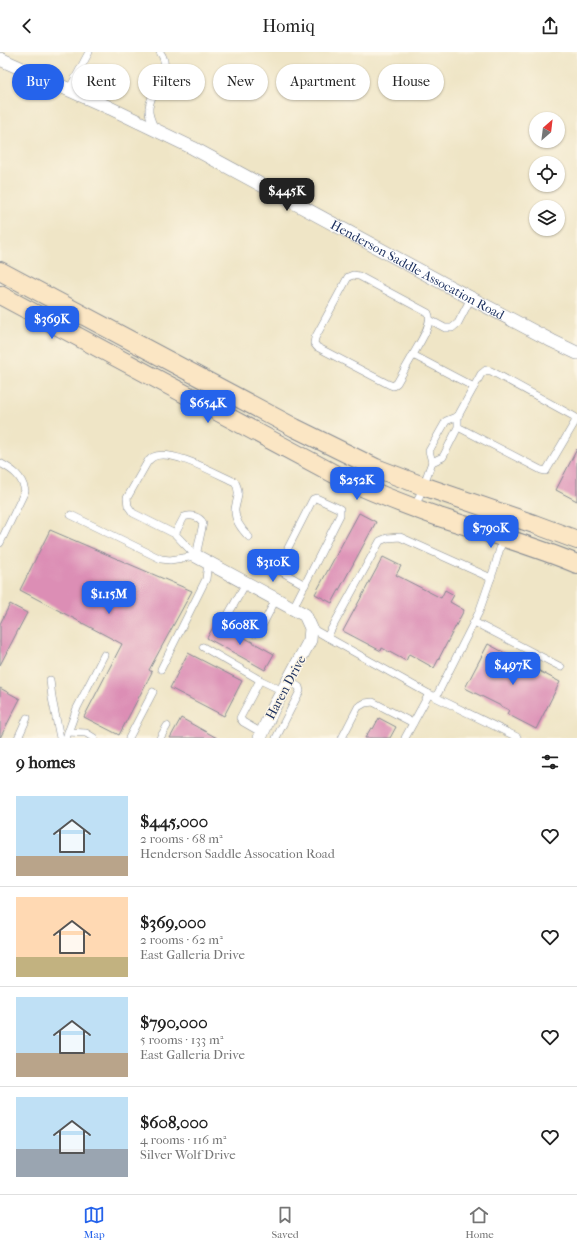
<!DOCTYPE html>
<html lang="en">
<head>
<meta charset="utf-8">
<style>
	:root { --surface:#fff; --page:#f6f6f6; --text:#222; --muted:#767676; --line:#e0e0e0; --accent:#2563eb }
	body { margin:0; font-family:"IM FELL French Canon",serif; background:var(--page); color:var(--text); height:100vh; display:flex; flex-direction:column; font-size:15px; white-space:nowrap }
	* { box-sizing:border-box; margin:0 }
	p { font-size:13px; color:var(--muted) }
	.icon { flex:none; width:22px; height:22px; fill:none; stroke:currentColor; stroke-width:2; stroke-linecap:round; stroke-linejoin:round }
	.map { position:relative; height:686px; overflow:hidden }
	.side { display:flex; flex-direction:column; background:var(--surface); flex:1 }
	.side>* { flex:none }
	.guide { position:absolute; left:12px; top:12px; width:553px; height:36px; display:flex; gap:8px }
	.needle { width:26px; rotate:28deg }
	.buttons { position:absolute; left:529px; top:60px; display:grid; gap:8px }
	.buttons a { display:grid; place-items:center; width:36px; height:36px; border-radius:50%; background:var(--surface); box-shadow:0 1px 3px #0004; font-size:20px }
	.price { position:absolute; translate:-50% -34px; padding:0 9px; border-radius:8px; background:var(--accent); color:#fff; font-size:13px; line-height:26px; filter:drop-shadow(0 1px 2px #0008) }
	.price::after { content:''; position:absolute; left:50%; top:24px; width:12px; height:9px; margin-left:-6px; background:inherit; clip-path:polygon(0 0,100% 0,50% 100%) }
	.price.current { background:#222; color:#fff }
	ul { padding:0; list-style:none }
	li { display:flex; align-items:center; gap:12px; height:100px; padding:0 16px }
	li+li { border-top:1px solid var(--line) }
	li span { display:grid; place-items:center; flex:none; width:112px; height:80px; border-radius:0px; color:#555 }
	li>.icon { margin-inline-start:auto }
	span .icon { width:48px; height:48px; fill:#fffc; stroke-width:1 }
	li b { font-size:17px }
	h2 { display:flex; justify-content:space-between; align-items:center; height:48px; padding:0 16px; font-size:17px }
	.pill { padding:0 14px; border-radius:18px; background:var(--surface); box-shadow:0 1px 3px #0004; font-size:14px; line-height:36px }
	.pill.current { background:var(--accent); color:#fff }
	header { display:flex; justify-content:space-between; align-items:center; height:52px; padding:0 16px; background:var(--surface); font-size:18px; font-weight:600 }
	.menu { display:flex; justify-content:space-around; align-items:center; height:56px; border-top:1px solid var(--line); background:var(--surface); font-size:11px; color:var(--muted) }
	.menu a { display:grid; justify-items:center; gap:2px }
	.menu .current { color:var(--accent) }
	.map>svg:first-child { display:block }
	.building { fill:#dc8eb5 }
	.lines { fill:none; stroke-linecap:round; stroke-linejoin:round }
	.lane-casing { stroke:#858a92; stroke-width:8 }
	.street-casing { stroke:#858a92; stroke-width:14 }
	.secondary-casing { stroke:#858a92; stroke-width:20 }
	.lane { stroke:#fff; stroke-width:7 }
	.street { stroke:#fff; stroke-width:13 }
	.secondary { stroke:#fbe6c4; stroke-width:18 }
	.labels { text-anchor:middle; stroke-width:3; stroke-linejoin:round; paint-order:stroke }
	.street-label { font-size:13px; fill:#1b2f5e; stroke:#fcf5e5 }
</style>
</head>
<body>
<header><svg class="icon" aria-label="back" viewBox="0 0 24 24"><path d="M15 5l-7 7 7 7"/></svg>Homiq<svg class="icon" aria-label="share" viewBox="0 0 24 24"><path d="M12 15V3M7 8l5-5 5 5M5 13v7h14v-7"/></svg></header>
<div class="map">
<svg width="577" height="686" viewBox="0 0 577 686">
	<rect width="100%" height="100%" fill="#fcf5e5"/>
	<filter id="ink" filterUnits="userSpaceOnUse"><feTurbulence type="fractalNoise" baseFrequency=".025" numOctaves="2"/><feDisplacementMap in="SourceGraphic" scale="8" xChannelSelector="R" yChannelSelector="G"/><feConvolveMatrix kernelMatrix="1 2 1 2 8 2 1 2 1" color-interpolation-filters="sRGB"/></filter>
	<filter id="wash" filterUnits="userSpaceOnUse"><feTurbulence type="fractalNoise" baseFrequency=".012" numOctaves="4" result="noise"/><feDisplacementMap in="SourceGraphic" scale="16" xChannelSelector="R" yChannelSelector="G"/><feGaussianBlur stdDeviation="0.9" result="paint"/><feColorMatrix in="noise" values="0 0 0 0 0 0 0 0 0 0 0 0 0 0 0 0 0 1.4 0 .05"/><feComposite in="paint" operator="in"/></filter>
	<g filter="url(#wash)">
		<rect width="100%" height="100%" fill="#efe5c6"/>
		<g id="blocks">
			<g class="building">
				<path d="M577 397V449L556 438Z"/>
				<path d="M359 461 376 470 332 551 315 542Z"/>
				<path d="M50 478 192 539 149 618 152 620 119 683 84 665 122 592 20 538Z"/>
				<path d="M383 505 401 514 396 523 441 546 445 538 454 543 450 550 464 558 434 616 409 602 406 609 382 596 381 599 343 579Z"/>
				<path d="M10 552 27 561 0 613V572Z"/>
				<path d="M216 570 274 602 265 618 207 586Z"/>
				<path d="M488 592 560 630 536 677 507 662 509 658 465 636Z"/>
				<path d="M188 601 242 629 224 664 170 636Z"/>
				<path d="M0 636 20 647 0 686Z"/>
				<path d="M181 666 217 686H170Z"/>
				<path d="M379 666 396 675 390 686H365L371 676 373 677Z"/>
			</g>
		</g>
	</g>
	<g filter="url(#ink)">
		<use href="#blocks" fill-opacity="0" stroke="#858a92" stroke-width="1"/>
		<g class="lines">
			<defs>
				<g id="lane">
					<path d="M69 38 89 0"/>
					<path d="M155 77C152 71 148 63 149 56 151 35 174 20 160 0"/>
					<path d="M430 268 445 276H452L458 271 471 246"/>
					<path d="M413 303 397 331 393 334 388 332 317 295 314 291 315 286 348 225 353 223 359 224 428 261C434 271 418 293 413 303L474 335"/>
					<path d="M432 410 443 405 458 375V364L481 322 486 318 491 319 575 365V370L546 419 541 418 458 375"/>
					<path d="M0 411C13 418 22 424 25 439L0 491"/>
					<path d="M415 456 432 410 429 399 446 369 458 364"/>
					<path d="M71 463 161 507 170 508 196 504"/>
					<path d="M175 482 184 465C191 462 200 465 203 471L196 504"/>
					<path d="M288 496 313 447 316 446 340 457V463L293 556"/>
					<path d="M196 504 175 482 133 461 128 454 127 446 148 409C150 408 151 406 153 405 171 396 217 422 235 430 241 442 237 445 235 457 234 468 242 478 249 485"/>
					<path d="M261 508 305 533"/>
					<path d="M246 531 229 561 228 565 231 568 255 582 260 578 276 547"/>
					<path d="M474 570 561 615"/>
					<path d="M311 576 429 642 517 685"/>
					<path d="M327 585 380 489 387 486 400 485 491 526"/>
					<path d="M203 595 260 628 240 666 243 670 262 681"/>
					<path d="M161 617 206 527 208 510"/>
					<path d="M50 628 52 646 60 686"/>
					<path d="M260 628 283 639"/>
					<path d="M436 645 479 560 494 517 503 486"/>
					<path d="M68 680 86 681 94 686"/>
					<path d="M18 686 27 666"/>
					<path d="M66 686 77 656 104 603"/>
					<path d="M129 686 153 640"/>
					<path d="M160 686 167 674"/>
					<path d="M276 686 300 639 299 635 288 628"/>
					<path d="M342 686 358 655 365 651 373 650 413 671"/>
					<path d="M405 686 429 642"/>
				</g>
				<g id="street">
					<path id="s1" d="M0 7 110 56 193 96 463 242 552 289 577 301"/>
					<path d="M196 504 305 563 311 576 310 588 273 657 260 686"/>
				</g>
				<g id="secondary">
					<path d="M0 219 295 376 376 416 423 434 534 472 577 488"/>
					<path d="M0 243 340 425C372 440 405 453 439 465 485 480 532 493 577 512"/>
				</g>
			</defs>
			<use href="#lane" class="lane-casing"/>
			<use href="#street" class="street-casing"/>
			<use href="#secondary" class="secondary-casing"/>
			<use href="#lane" class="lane"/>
			<use href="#street" class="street"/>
			<use href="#secondary" class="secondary"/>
		</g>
	</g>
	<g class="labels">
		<g class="street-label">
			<text dy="5" stroke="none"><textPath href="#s1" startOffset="468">Henderson Saddle Assocation Road</textPath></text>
			<text transform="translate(285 635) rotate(-62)" y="5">Haren Drive</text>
		</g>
	</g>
</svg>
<div class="buttons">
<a><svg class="needle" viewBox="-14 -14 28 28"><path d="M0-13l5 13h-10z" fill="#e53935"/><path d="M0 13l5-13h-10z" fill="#767676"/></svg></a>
<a><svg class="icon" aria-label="locate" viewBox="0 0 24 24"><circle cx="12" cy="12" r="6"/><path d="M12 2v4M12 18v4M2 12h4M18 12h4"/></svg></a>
<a><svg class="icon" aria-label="layers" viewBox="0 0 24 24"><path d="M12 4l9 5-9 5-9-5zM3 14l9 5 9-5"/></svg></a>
</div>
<b class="price current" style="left:287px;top:160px">$445K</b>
<b class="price" style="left:52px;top:288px">$369K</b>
<b class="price" style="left:208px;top:372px">$654K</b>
<b class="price" style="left:357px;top:449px">$252K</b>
<b class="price" style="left:491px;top:497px">$790K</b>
<b class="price" style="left:273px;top:531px">$310K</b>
<b class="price" style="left:109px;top:563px">$1.15M</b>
<b class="price" style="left:240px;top:594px">$608K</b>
<b class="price" style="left:513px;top:634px">$497K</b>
<div class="guide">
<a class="pill current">Buy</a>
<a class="pill">Rent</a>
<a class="pill">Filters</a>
<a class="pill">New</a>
<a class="pill">Apartment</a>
<a class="pill">House</a>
</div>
</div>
<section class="side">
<h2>9 homes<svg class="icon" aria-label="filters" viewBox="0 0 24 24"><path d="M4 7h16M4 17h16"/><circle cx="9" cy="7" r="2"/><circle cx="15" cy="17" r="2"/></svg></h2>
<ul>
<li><span style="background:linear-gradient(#bfe0f5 75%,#b9a48a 0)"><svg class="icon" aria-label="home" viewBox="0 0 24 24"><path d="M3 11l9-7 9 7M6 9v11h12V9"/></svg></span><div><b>$445,000</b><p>2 rooms · 68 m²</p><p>Henderson Saddle Assocation Road</p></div><svg class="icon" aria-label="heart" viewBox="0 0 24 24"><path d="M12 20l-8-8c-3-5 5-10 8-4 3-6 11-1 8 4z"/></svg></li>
<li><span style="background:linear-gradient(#ffd9b3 75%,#c2b280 0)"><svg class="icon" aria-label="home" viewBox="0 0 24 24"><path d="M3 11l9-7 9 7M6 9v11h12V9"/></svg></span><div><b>$369,000</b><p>2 rooms · 62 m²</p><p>East Galleria Drive</p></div><svg class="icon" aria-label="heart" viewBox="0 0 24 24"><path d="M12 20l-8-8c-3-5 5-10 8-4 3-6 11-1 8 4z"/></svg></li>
<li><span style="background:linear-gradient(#bfe0f5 70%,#b9a48a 0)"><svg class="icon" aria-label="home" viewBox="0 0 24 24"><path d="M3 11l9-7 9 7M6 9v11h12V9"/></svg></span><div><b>$790,000</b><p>5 rooms · 133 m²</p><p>East Galleria Drive</p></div><svg class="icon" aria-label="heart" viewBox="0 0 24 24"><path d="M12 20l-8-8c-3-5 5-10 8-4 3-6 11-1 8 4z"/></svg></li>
<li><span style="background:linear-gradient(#bfe0f5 65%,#9aa5b1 0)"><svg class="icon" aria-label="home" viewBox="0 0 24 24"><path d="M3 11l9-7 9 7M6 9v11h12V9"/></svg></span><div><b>$608,000</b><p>4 rooms · 116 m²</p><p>Silver Wolf Drive</p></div><svg class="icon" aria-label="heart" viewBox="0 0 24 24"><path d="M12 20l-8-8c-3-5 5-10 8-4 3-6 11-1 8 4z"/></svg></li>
</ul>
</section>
<nav class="menu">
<a class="current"><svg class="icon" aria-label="map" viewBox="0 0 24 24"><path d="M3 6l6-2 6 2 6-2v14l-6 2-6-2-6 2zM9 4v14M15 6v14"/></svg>Map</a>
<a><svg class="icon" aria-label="saved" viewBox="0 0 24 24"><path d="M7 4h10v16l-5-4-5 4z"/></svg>Saved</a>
<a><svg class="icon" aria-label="home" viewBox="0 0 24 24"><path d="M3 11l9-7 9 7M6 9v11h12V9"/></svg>Home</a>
</nav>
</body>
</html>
